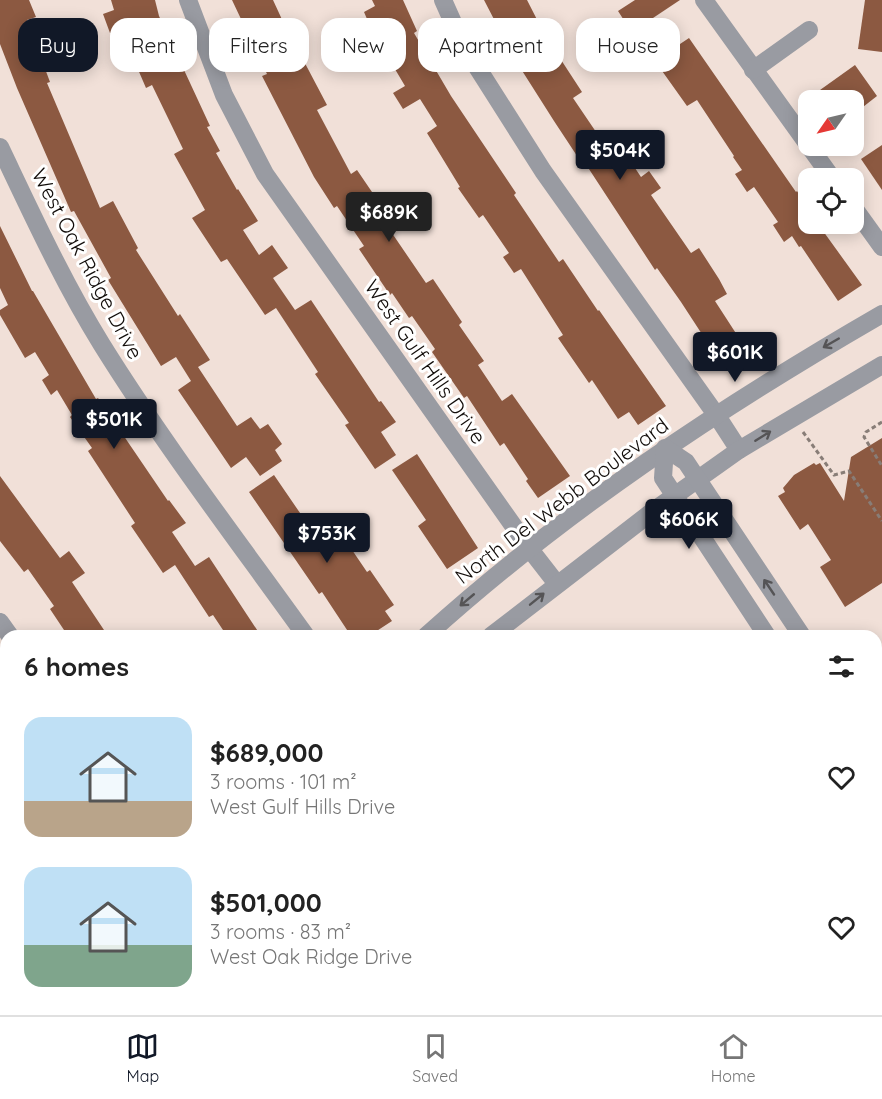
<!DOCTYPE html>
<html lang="en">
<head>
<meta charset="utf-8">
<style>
	:root { --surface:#fff; --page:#f2f2f2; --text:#222; --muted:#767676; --line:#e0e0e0; --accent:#111827 }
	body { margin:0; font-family:Quicksand,sans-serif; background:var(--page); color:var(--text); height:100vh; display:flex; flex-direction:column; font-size:22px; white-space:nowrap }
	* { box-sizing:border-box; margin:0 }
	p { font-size:20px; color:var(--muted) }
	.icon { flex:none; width:33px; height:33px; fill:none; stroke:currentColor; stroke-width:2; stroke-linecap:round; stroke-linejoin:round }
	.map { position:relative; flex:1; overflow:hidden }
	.panel { position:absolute; left:0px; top:630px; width:882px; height:386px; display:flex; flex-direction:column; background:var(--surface); border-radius:18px 18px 0 0; box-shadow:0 3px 15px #0003 }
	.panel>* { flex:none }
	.guide { position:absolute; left:18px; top:18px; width:846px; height:54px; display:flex; gap:12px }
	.needle { width:39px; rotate:236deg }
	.fabs { position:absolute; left:798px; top:90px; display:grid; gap:12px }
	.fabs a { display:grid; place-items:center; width:66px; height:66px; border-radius:12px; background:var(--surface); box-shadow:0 3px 15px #0003; font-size:30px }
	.price { position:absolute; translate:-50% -51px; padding:0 14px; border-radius:6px; background:var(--accent); color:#fff; font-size:20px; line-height:39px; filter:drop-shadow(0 2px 3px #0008) }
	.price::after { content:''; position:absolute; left:50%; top:36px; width:18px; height:14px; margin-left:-9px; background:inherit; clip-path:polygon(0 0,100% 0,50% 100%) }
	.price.current { background:#222; color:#fff }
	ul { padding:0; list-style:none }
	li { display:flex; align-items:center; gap:18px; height:150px; padding:0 24px }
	li span { display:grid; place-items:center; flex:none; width:168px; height:120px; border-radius:18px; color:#555 }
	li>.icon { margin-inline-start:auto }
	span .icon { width:72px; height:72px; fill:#fffc; stroke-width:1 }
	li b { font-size:26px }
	h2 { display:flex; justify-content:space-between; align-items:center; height:72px; padding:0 24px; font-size:26px }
	.pill { padding:0 21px; border-radius:18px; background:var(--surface); box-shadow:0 3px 15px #0003; font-size:21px; line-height:54px }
	.pill.current { background:var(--accent); color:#fff }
	.menu { display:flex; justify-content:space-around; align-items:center; height:84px; border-top:2px solid var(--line); background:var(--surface); font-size:16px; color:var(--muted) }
	.menu a { display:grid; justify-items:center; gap:3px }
	.menu .current { color:var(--accent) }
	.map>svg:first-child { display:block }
	.green { fill:#fcc9b1 }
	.building { fill:#8c5941 }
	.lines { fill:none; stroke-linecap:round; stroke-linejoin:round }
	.path { stroke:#887d77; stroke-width:3; stroke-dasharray:4.5 3; stroke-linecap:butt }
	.minor { stroke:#999ba2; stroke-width:18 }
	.oneway { stroke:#555456 }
	.labels { text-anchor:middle; stroke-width:6; stroke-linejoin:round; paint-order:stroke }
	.street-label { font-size:21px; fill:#110c09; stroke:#fff }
</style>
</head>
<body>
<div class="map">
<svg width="882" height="1015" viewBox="0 0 882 1015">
	<rect width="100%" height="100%" fill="#f1e0d8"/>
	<path class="green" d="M882 815V1015H713L719 1010H876V819Z"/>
	<g class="building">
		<path d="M0 0H29L36 17 27 20 38 48 47 45 54 63 44 66 50 82 47 83 100 208 113 201 138 248 136 250 178 316 180 314 210 360 198 367 237 426 251 417 260 429 268 424 282 444 275 450 282 461 260 476 246 457 231 468 178 390 191 381 176 357 161 366 108 280 111 278 74 211 71 212 17 88 0 44Z"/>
		<path d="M111 0H155L159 16 210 126 207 127 220 151 216 153 237 190 238 189 258 221 243 230 259 255 272 245 288 268 273 278 295 310 311 300 379 402 381 401 396 422 381 432 396 455 375 469 345 425 349 423 315 374 318 372 276 308 265 315 227 259 221 262 192 218 205 210 174 154 183 149 152 85 146 88 121 30 110 33 103 14 114 10Z"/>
		<path d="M232 0H273L285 26 295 21 307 46 298 50 327 105 317 110 351 174 357 170 387 214 381 217 426 283 433 279 462 322 459 325 484 361 478 365 502 401 512 394 570 476 538 498 526 481 528 479 504 443 500 446 467 396 464 398 432 352 435 349 412 316 409 318 392 293 390 295 359 249 364 246 337 206 334 208 314 177 262 76 267 74Z"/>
		<path d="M372 0H403L417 31 414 33 451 96 516 193 514 195 559 262 563 259 598 311 599 310 666 406 638 425 629 412 618 419 592 380 589 383 558 338 563 335 521 269 514 273 503 257 509 253 483 215 479 218 458 188 460 187 427 133 437 126 420 99 403 109 393 93 405 86 389 59 397 54 385 28 373 33 364 12 375 6Z"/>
		<path d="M484 0H527L551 47 552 46 582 92 573 98 613 157 623 150 641 177 649 171 661 188 651 195 691 253 699 248 719 279 727 294 715 301 750 355 726 371 681 302 657 268 655 270 587 166 585 168 554 121 514 58Z"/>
		<path d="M635 0H680L653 18 674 48 689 38 796 192 797 191 808 208V224H818L862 285 838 301 801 246 799 247 792 236 784 242 773 225 778 222 754 187 747 192 735 174 742 170 733 157 734 156 697 100 687 106 650 54 647 56 618 11Z"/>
		<path d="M865 0H882V52L858 49Z"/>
		<path d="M855 65 877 96 854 114V100H806Z"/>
		<path d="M882 145V190L861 159Z"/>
		<path d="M0 226 32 291H33L96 399 98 398 168 501 169 500 186 523 172 532 195 566 209 557 261 636H227L213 615 209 617 175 565 163 573 131 526 135 523 88 451 92 448 70 417 72 415 57 390 51 395 42 380 49 375 35 352 25 358 0 315V310L8 305 0 288Z"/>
		<path d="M882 438V583L845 607 820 567 831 560 808 524 800 530 778 496 785 492 783 488 794 475 814 463 816 465 820 463 844 501 851 457Z"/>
		<path d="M417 454 478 548 447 569 418 526 426 520 392 470Z"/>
		<path d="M274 475 311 529 319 523 338 551 348 544 367 572 370 570 394 605 385 611 392 621 369 636H351L322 592 319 594 249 492Z"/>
		<path d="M0 476 60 558 69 551 85 573 72 582 108 636H68L50 609 54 606 28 569 24 572 0 541Z"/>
	</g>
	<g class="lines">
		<g class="path">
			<path d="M882 422 866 432 864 437 882 466"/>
			<path d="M803 432 834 475 849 471 882 521"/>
			<path d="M765 1010 769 1015"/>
		</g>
		<g class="minor">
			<path d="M188 0 224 95 265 174 529 548 557 584"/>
			<path d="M443 0 463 45 543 171 717 416 739 450"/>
			<path d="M704 0 832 178"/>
			<path d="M753 70 809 30"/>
			<path d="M0 147C32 214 63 282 102 345 165 446 237 540 306 636"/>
			<path d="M854 208 882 247"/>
			<path d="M0 622 10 636"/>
			<path d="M426 636C564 511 721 407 882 314"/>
			<path d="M491 636 653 511 739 450 882 365"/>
			<path d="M767 636 663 478 665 448 686 462 802 636"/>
			<path d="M876 746 882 755"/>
			<path d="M876 800 882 809"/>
			<path d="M876 897 882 888"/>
			<path d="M876 1003 882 1014"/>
			<path d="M69 1015 73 1010"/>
			<path d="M124 1015 129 1010"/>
			<path d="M214 1015 219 1010"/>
			<path d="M729 1015 735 1010"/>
		</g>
	</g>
	<defs><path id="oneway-shaft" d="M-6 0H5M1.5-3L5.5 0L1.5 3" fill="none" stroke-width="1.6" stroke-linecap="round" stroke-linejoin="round" transform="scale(1.5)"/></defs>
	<g class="oneway">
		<use href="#oneway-shaft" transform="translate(831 343) rotate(150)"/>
		<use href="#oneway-shaft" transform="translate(763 436) rotate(-32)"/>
		<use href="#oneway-shaft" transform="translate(769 587) rotate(-124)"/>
		<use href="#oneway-shaft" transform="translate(537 599) rotate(-39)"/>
		<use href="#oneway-shaft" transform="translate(467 600) rotate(140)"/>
	</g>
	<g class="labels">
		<g class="street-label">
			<text transform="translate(87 264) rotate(62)" y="7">West Oak Ridge Drive</text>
			<text transform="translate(425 362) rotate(55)" y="7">West Gulf Hills Drive</text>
			<text transform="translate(562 501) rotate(-37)" y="7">North Del Webb Boulevard</text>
		</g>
	</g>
</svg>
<div class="fabs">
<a><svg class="needle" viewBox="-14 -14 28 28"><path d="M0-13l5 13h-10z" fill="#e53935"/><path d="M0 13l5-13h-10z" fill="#767676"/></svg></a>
<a><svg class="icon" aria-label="locate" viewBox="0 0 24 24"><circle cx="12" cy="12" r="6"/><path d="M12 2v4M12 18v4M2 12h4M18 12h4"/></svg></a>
</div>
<b class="price" style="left:620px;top:181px">$504K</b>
<b class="price current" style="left:389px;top:243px">$689K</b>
<b class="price" style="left:735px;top:383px">$601K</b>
<b class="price" style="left:114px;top:450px">$501K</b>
<b class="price" style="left:689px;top:550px">$606K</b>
<b class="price" style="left:327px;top:564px">$753K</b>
<div class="guide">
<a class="pill current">Buy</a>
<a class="pill">Rent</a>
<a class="pill">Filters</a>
<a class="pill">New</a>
<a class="pill">Apartment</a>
<a class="pill">House</a>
</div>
<section class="panel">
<h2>6 homes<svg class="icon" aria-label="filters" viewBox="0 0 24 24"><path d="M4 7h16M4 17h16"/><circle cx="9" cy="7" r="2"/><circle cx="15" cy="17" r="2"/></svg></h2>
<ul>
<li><span style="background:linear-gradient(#bfe0f5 70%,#b9a48a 0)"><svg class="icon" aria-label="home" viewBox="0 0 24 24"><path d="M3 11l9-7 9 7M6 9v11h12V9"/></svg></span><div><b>$689,000</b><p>3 rooms · 101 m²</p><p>West Gulf Hills Drive</p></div><svg class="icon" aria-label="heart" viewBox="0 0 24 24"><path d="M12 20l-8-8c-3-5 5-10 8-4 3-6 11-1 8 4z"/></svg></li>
<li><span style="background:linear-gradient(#bfe0f5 65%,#7fa58c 0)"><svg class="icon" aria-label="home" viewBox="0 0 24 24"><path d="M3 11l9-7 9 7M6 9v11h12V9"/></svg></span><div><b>$501,000</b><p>3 rooms · 83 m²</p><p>West Oak Ridge Drive</p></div><svg class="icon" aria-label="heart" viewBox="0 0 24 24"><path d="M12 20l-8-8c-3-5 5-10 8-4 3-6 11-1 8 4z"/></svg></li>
</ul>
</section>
</div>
<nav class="menu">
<a class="current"><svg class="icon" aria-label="map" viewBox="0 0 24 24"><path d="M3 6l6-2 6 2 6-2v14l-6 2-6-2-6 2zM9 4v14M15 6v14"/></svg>Map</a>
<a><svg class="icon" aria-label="saved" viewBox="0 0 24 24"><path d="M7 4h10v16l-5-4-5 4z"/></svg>Saved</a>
<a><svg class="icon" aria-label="home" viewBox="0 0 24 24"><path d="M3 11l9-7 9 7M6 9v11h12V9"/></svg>Home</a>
</nav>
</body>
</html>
